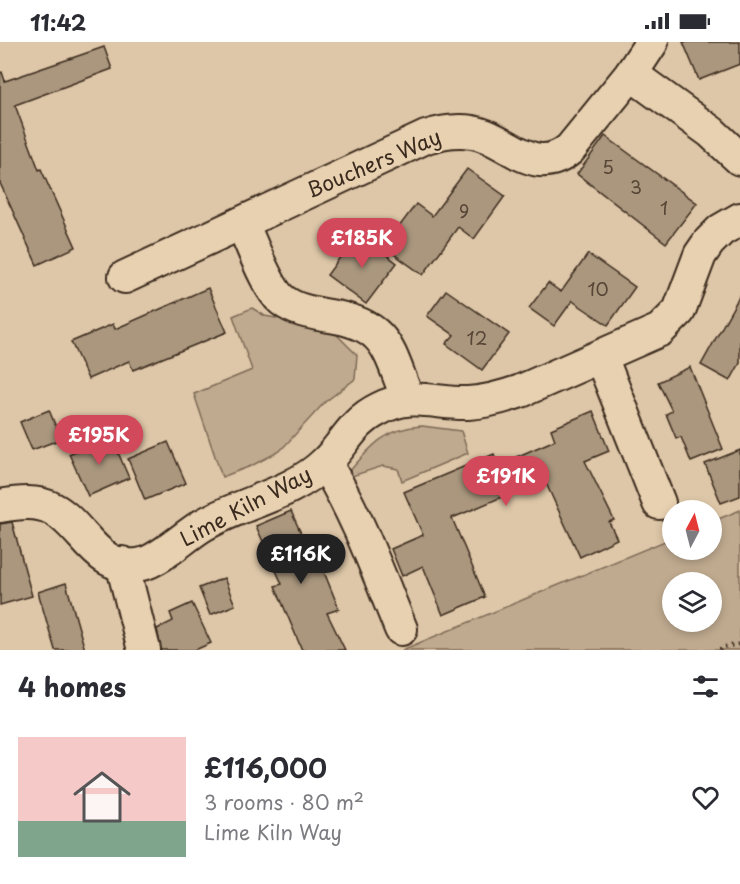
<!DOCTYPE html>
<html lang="en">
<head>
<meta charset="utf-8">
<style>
	:root { --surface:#fff; --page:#f2f2f3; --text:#2b2b33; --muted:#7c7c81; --line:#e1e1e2; --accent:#d1495b }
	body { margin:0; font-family:"Playpen Sans",sans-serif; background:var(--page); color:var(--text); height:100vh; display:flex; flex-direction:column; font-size:22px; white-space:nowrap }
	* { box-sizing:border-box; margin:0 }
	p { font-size:20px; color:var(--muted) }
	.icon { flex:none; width:33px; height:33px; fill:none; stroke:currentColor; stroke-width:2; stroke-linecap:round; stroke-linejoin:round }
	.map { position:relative; height:608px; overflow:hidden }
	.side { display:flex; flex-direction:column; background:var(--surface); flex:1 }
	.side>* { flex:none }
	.needle { width:39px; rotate:7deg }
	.controls { position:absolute; left:662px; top:458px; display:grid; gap:12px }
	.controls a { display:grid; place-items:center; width:60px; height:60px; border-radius:50%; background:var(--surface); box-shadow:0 3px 9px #0003; font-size:30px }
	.price { position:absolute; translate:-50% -51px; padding:0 14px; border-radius:21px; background:var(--accent); color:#fff; font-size:20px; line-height:39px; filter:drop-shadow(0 2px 3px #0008) }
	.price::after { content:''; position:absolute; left:50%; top:36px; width:18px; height:14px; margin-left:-9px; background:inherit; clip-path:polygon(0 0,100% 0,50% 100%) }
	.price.selected { background:#222; color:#fff }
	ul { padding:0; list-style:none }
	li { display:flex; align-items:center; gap:18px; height:150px; padding:0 18px }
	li+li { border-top:2px solid var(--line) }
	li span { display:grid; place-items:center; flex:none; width:168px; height:120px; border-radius:0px; color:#555 }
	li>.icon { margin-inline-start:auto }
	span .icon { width:72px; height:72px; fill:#fffc; stroke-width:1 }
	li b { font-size:26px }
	h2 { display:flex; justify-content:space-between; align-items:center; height:72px; padding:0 18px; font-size:26px }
	.status { display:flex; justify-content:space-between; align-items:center; height:42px; padding:0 30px; background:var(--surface); direction:ltr }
	.status svg { height:16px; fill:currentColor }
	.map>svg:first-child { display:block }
	.green { fill:#bfaa8f; stroke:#7d6a56; stroke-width:1.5; fill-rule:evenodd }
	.building { fill:#aa977e; stroke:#3b2a1e; stroke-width:1.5 }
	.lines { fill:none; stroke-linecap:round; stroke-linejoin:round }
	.minor-casing { stroke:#3b2a1e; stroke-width:36 }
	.path { stroke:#3b2a1e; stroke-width:4; stroke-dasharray:1.5 4.5; stroke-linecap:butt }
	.minor { stroke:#e8d1b1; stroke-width:32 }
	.labels { text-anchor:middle; stroke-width:4.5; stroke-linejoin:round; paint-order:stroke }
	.number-label { font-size:18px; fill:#574536 }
	.street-label { font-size:21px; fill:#3b2a1e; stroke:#e8d1b1 }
</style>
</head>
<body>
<div class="status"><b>11:42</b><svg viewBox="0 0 49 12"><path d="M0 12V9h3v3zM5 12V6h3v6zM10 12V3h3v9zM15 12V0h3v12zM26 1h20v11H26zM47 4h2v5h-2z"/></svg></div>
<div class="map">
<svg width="740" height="608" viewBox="0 0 740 608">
	<rect width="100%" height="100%" fill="#dec7a8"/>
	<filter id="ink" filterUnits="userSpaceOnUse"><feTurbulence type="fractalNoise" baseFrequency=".0167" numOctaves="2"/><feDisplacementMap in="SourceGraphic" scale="12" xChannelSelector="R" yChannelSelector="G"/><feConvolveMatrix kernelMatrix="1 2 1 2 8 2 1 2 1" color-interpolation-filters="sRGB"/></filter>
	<g filter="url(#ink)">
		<g class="green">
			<path d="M252 266 265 274 330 286 357 313 355 337 325 360 280 409 251 424 222 435 194 352 252 328 233 274Z"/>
			<path d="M422 384 461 389 468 411 402 439 398 427 383 424 352 434 348 431C371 404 385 386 422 384Z"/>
			<path d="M740 468V608H402L672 496V507H711V480ZM672 540H711V579H672Z"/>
		</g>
		<g class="building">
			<path d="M683 0H740V22L699 38Z"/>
			<path d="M104 5 112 27 15 63 39 128 41 127 76 205 37 223 0 141V31L2 30 5 39Z"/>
			<path d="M605 94 697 161 666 201 577 132Z"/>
			<path d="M467 127 505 154 474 197 458 185 423 233 384 205 416 162 432 174Z"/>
			<path d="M358 191 397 221 366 262 327 233Z"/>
			<path d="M588 212 635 245 608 283 571 258 572 259 554 284 529 266 548 241 561 250Z"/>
			<path d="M208 246 227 290 133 328 129 319 88 337 71 300 113 282 115 287Z"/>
			<path d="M446 248 509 292 482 328 446 302 454 293 427 274Z"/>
			<path d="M740 253V321L730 339 701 323Z"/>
			<path d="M690 325 723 407 691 420 681 395 676 396 666 372 672 369 658 340Z"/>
			<path d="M49 368 61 397 32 408 20 380Z"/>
			<path d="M593 369 609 409 585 419 614 478 609 480 617 497 580 515 544 437 462 472 452 476 485 555 443 573 423 524 402 534 391 507 423 493 404 450 494 412 498 423 555 398 551 387Z"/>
			<path d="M111 394 129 436 88 454 69 412Z"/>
			<path d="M168 400 186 441 145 458 128 417Z"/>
			<path d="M740 408V454L721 461 705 422Z"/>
			<path d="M291 469 317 527 322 525 339 567 327 571 345 608H302L275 544 282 542 256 484Z"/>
			<path d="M12 480 32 554 0 563V482Z"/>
			<path d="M224 536 235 563 210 573 199 546Z"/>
			<path d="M66 541 85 608H55L38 550Z"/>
			<path d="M192 561 211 601 195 608H161L157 587 173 579 170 571Z"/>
		</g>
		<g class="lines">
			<defs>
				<g id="minor">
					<path d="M631 32 711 90 740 117"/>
					<path d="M242 181C251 200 267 246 282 258 296 269 313 271 330 274 389 283 388 309 408 357"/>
					<path d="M125 235 426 95C441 90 456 87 472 90 507 95 534 138 570 107L631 32 652 0"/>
					<path d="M601 315 659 461"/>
					<path d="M325 421C357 472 378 531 401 587"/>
					<path d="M0 464C17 461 37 458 53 467 85 484 97 532 142 522 160 518 186 493 203 483 243 460 291 453 325 421 345 402 352 380 379 367 413 349 433 362 468 361 486 360 504 355 521 349L660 288 679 269 700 213 709 200 721 188 740 177"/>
					<path d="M122 521 144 608"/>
				</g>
			</defs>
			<use href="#minor" class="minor-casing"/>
			<path class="path" d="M720 608 724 605 740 602"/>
			<use href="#minor" class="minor"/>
		</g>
	</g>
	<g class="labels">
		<g class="number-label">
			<text x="608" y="132">5</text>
			<text x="636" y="152">3</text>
			<text x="664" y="173">1</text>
			<text x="464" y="176">9</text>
			<text x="598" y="254">10</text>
			<text x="477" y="303">12</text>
		</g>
		<g class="street-label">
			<text transform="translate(374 122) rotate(-23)" y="7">Bouchers Way</text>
			<text transform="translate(246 465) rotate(-28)" y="7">Lime Kiln Way</text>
		</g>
	</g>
</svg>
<div class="controls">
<a><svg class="needle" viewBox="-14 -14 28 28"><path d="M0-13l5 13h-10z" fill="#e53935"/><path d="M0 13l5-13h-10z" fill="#7c7c81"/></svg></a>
<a><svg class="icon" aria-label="layers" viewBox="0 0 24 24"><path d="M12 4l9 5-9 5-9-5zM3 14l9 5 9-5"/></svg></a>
</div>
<b class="price" style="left:362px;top:227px">£185K</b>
<b class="price" style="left:99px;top:424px">£195K</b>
<b class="price" style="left:506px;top:465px">£191K</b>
<b class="price selected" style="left:301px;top:543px">£116K</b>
</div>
<section class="side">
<h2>4 homes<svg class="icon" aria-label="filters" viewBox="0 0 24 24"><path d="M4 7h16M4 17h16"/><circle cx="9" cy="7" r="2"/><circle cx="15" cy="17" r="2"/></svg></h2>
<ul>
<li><span style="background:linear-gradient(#f6c9c9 70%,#7fa58c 0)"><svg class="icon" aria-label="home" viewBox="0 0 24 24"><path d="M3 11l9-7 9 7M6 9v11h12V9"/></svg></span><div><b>£116,000</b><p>3 rooms · 80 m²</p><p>Lime Kiln Way</p></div><svg class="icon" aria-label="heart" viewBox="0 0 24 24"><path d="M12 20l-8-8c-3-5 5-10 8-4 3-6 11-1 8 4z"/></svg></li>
</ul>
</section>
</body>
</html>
